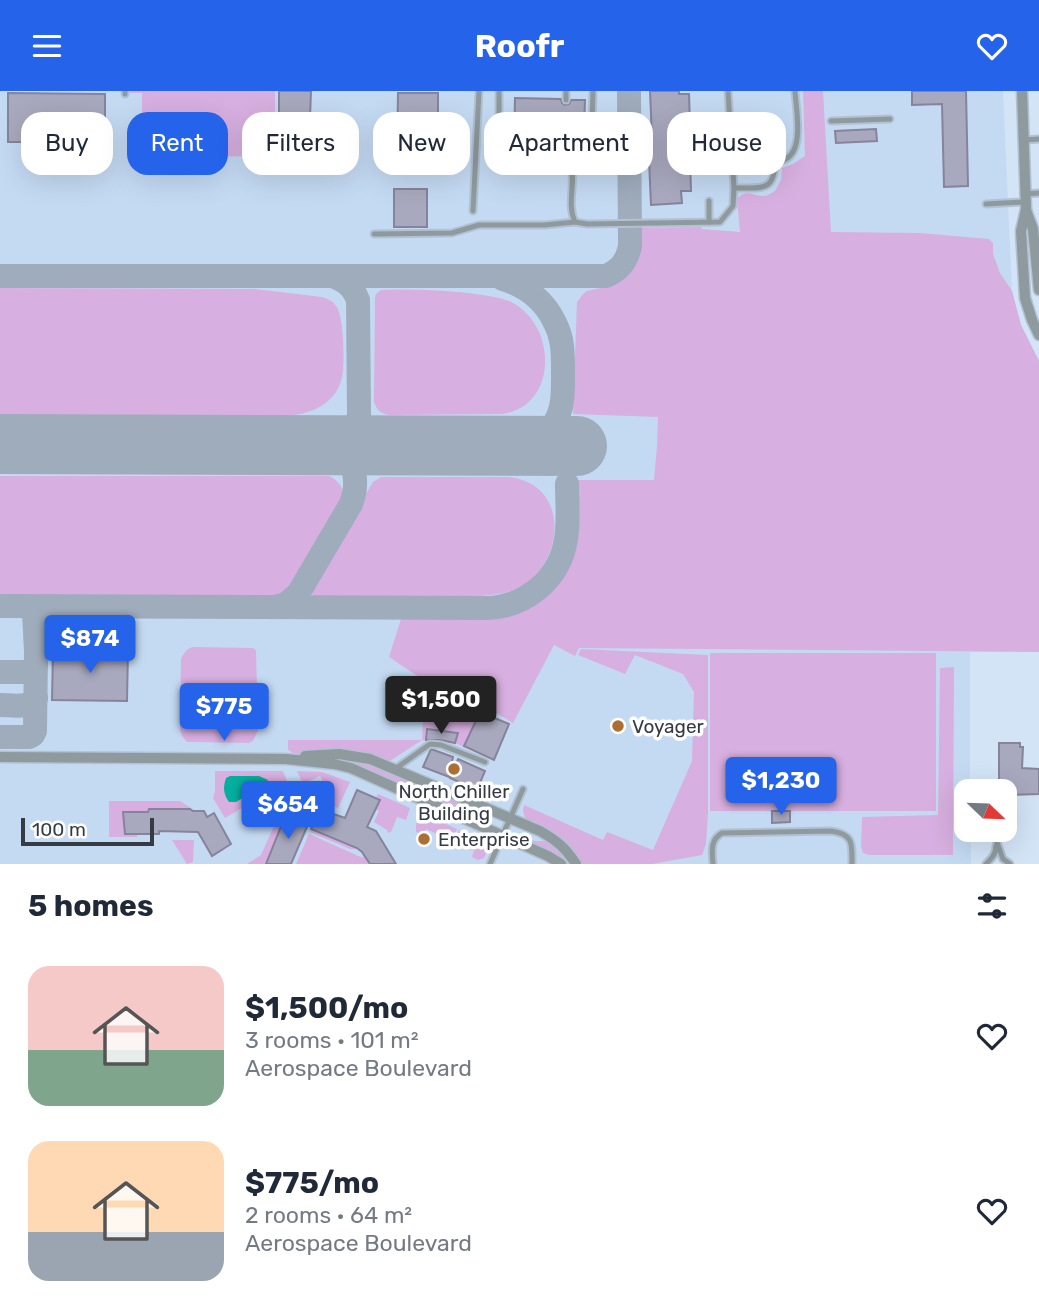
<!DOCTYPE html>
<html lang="en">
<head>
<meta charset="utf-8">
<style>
	:root { --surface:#fff; --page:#f2f2f3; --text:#1f2937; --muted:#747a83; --accent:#2563eb }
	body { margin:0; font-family:Rubik,sans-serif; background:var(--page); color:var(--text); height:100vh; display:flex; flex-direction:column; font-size:26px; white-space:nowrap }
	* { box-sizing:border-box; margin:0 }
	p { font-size:23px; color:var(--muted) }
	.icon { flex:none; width:38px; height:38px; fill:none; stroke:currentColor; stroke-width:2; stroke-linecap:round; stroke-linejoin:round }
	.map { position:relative; height:773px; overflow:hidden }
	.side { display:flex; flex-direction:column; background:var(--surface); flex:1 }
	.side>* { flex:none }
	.banner { position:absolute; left:21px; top:21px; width:998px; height:63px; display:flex; gap:14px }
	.needle { width:46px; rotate:113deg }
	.buttons { position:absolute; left:954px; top:688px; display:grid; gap:14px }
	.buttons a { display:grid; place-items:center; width:63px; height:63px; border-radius:14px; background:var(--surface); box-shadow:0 7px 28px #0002; font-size:35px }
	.scale { position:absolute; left:21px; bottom:18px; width:133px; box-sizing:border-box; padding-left:7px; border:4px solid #353b43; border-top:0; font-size:19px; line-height:24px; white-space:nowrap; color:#353b43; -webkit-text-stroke:5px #fff; paint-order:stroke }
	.price { position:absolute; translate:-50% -60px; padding:0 16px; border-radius:7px; background:var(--accent); color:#fff; font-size:23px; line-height:46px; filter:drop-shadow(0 2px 4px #0008) }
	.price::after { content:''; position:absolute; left:50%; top:42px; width:21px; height:16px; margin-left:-10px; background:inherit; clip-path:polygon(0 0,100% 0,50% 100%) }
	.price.current { background:#222; color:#fff }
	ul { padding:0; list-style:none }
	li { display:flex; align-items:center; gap:21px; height:175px; padding:0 28px }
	li span { display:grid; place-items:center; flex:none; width:196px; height:140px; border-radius:21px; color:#555 }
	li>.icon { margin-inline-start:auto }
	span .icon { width:84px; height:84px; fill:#fffc; stroke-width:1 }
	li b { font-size:30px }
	h2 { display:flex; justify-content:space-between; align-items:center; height:84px; padding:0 28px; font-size:30px }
	.chip { padding:0 24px; border-radius:21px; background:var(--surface); box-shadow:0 7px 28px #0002; font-size:24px; line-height:63px }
	.chip.current { background:var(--accent); color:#fff }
	header { display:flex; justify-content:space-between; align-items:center; height:91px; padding:0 28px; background:var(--accent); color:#fff; font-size:32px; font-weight:700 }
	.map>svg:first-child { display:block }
	.built { fill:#c4daf3 }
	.green { fill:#d7afe0 }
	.water { fill:#05af9f }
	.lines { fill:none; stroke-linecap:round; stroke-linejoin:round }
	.taxiway { stroke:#9facbc; stroke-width:24 }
	.runway { stroke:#9facbc; stroke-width:60 }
	.building { fill:#a8a8be; stroke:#85849a; stroke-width:2 }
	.lane-casing { stroke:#b3c2d3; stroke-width:9 }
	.street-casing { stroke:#b3c2d3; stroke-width:13 }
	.lane { stroke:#8e9a9e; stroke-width:5 }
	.street { stroke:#8e9a9e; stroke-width:10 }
	.poi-dot { fill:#ac6f33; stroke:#fff; stroke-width:2.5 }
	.labels { text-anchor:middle; stroke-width:7; stroke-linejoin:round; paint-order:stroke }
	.poi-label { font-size:19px; fill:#353b43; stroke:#fff; text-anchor:start }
</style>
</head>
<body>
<header><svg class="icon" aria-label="menu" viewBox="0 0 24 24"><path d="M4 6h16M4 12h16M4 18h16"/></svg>Roofr<svg class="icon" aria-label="heart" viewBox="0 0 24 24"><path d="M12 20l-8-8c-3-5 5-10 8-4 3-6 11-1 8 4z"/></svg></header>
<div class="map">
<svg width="1039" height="773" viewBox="0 0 1039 773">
	<rect width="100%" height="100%" fill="#d3e4f7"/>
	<path class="built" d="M0 0H1003L1012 200 1021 234 1039 270V561H970V700H966V738L971 739V773H0Z"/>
	<g class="green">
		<path d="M128 0H275V65L142 66V2H128Z"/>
		<path d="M803 0H823L831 141 920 142 989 148 993 152V163L1000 182 1012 200 1021 234 1039 270V561L579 557 575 565 554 554 513 632 482 613 477 619 480 621 464 656 455 652 422 649 390 670C353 657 337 658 299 663L293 662 288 659V649H422L425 590 389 566 402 525 424 528H483L525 519 552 499 568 473 579 442 576 389H654L657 355 658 326 573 323 577 211 583 203 587 200C630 191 639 182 639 137L701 136 702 138 740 141 737 108C746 97 753 105 764 105 768 105 771 102 775 100L781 89 782 77 793 73 805 65Z"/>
		<path d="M0 197 255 198 322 206C328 208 333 210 336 215 344 224 345 274 342 286 341 291 339 296 336 301 324 318 308 322 288 325L0 324Z"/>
		<path d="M381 199C408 197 491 200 513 212 557 236 558 315 502 323L390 324C381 323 377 320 374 311L375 207 376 203Z"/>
		<path d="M0 385H329C340 390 345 399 343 411L290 499 285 505 275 508 0 507Z"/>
		<path d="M381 386H508C573 392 565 478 514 499 504 503 493 503 482 505 450 509 418 508 386 508 363 508 339 510 316 507L311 502 312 495 370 396 373 391Z"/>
		<path d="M193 556 253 557 256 559 258 639 253 650 249 652 195 651H187L182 645 180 639 181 568C184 562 186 558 193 556Z"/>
		<path d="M581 558 708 564V722L706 753 702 764 652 773H582C575 759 565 747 551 740 542 736 533 733 525 727L523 720 524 714 603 749 607 741 653 759 692 670 694 601 683 583 635 564 625 583 578 564Z"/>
		<rect x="710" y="562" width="226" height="158"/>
		<path d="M954 576 953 764H869L863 762 861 756 862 726 938 724 940 577Z"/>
		<path d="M341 668C370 669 396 684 422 695L423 700 418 703 341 670Z"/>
		<path d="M215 680H283L287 690 225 727 213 707 215 700Z"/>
		<path d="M297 680 322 681 350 691 338 717 319 709 329 702 320 685 303 693Z"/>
		<path d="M378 703 410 717 406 729 397 726 391 741 388 742 387 739 374 731 379 720 376 719 380 709 376 707Z"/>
		<path d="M439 705H443L486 723 487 728 483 731 439 712 438 710Z"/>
		<path d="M109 710H180L191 717V719L189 718H149L148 721H124L125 742 137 743V746H109Z"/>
		<path d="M288 716 299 721 295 727 286 723 268 769 265 773H247L261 764 274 735 269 728Z"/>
		<path d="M422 722 457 738 452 750 426 738 423 744 416 741V734Z"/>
		<path d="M315 730 363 760 369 772 371 773H296L309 743 363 767 362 762 358 758H350L310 741Z"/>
		<path d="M459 739 484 750 485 757 488 758 484 767 478 769 472 766 474 760 454 751Z"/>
		<path d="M514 742H516L535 750H547L561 761 570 773H566L558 765 514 746Z"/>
		<path d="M172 749H194L193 771 187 773Z"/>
	</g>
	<path class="water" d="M230 685H259L268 689 266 693 236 711H229C223 703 223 696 226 687Z"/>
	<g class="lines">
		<g class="taxiway">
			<path d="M0 185H606C620 179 627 170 630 155L629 0"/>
			<path d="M503 188C526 195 545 210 555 232 563 247 563 262 563 279 563 304 565 326 544 344 536 350 529 353 520 355"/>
			<path d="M322 354C341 353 356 344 359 324L358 209C353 196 345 189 332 185"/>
			<path d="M0 515 486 517C526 516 560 488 566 448 569 430 567 411 567 393"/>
			<path d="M275 516 286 513 298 503 351 413C357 397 358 376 343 364 337 359 329 357 322 354"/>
			<path d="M0 581H30L35 578 36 574"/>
			<path d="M0 614C12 614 30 618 36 607"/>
			<path d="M0 646H29L33 644 35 640 36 561 34 522 31 517 27 515"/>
		</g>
		<path class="runway" d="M0 353 577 355"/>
	</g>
	<g class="building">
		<path d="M279 0H311L310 27H279Z"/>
		<path d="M650 0H679V3H689L690 35H680L681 46H679L680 66H690L691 100H681L682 112 651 114 648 47H652Z"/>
		<path d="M912 0H966L968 95 944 96 942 13 912 14Z"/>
		<path d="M8 2 105 3V51H8Z"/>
		<path d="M398 2H438V23H448V43H438V60H397Z"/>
		<path d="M515 7 561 8 562 12 565 14 569 13 571 9H585L584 37 545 36V51L514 50Z"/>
		<path d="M876 38 877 50 836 52 835 40Z"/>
		<rect x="394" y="98" width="33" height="38"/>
		<path d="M53 559H128L127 610 52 609Z"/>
		<path d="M480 621 509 633 494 669 464 655Z"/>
		<path d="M427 638 458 642 455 652 441 649H426Z"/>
		<path d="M999 652H1020V656H1023L1022 677 1039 678V703L1010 704V699H999Z"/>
		<path d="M431 658 453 666 449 686 423 676Z"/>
		<path d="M458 668 485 680 477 699 450 687Z"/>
		<path d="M357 699 380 709 367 736 376 740 396 773H370L362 761 357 757 311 738 317 725 319 726 322 719 345 727Z"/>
		<path d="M149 718H190L193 720H204L207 726 214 722 231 753 212 765 198 741 159 740V743H125L123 721H148Z"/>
		<path d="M772 720H790V731L772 732Z"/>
		<path d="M286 723 309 731 291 773H266Z"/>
	</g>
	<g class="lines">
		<defs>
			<g id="lane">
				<path d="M499 0V52L502 61 522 65 563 62C563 63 570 70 570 71 577 90 566 112 575 131L587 133 720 131 733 115 734 97 728 0"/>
				<path d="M125 3V0"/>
				<path d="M566 9V0"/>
				<path d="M831 30 890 28"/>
				<path d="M1024 49 1039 48"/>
				<path d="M567 67 588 45 592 36 593 0"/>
				<path d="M732 73C746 72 769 73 781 70 806 64 796 19 795 0"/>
				<path d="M734 97C759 96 775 103 775 70"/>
				<path d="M1025 103 1039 102"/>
				<path d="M709 110V131"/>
				<path d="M986 113 1025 111"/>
				<path d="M473 120 479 0"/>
				<path d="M374 143 452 142 479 134H545L575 131"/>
				<path d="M395 678 430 653 441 654 485 671"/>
				<path d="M992 738 1003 768 1010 773"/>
				<path d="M490 773 523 698"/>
				<path d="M713 773C712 760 710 749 722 742L831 740C854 743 852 753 852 773"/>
				<path d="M986 773C992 767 996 763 996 755"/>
			</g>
			<g id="street">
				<path d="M1022 0 1026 118 1021 140 1025 207 1032 229 1039 244"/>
				<path d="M1026 119 1033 138 1039 199"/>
				<path d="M305 665 339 663 370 668 540 740C556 749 566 757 576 773"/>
				<path d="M0 666 286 668 334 673 351 677 548 765 561 773"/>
			</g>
		</defs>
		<use href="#lane" class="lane-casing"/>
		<use href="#street" class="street-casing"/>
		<use href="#lane" class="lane"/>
		<use href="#street" class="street"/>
	</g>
	<g class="poi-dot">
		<circle cx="618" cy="635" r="7"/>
		<circle cx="454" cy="678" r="7"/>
		<circle cx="424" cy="748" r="7"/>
	</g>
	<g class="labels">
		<g class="poi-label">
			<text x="632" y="642">Voyager</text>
			<text x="454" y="707" text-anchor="middle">North Chiller<tspan x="454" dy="22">Building</tspan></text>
			<text x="438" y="755">Enterprise</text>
		</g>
	</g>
</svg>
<div class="buttons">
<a><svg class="needle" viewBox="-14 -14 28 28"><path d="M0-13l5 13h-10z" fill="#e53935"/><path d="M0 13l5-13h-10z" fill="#747a83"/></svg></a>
</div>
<div class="scale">100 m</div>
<b class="price" style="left:90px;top:584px">$874</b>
<b class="price current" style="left:441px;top:645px">$1,500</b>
<b class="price" style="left:224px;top:652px">$775</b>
<b class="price" style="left:781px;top:726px">$1,230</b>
<b class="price" style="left:288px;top:750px">$654</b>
<div class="banner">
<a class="chip">Buy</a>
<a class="chip current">Rent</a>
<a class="chip">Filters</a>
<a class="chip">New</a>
<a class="chip">Apartment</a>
<a class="chip">House</a>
</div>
</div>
<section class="side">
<h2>5 homes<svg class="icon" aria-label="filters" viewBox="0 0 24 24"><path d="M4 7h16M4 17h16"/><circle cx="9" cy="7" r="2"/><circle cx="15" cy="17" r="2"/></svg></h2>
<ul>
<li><span style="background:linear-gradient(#f6c9c9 60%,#7fa58c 0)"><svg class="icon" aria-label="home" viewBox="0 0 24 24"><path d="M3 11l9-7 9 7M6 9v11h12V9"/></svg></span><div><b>$1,500/mo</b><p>3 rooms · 101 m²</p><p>Aerospace Boulevard</p></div><svg class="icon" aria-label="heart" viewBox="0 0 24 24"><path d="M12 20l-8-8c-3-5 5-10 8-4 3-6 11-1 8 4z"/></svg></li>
<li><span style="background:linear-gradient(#ffd9b3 65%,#9aa5b1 0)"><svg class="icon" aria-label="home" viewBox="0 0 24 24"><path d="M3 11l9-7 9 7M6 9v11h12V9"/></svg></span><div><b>$775/mo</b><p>2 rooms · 64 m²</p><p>Aerospace Boulevard</p></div><svg class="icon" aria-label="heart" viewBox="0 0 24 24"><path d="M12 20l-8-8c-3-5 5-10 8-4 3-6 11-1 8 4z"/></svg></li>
</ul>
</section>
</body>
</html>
